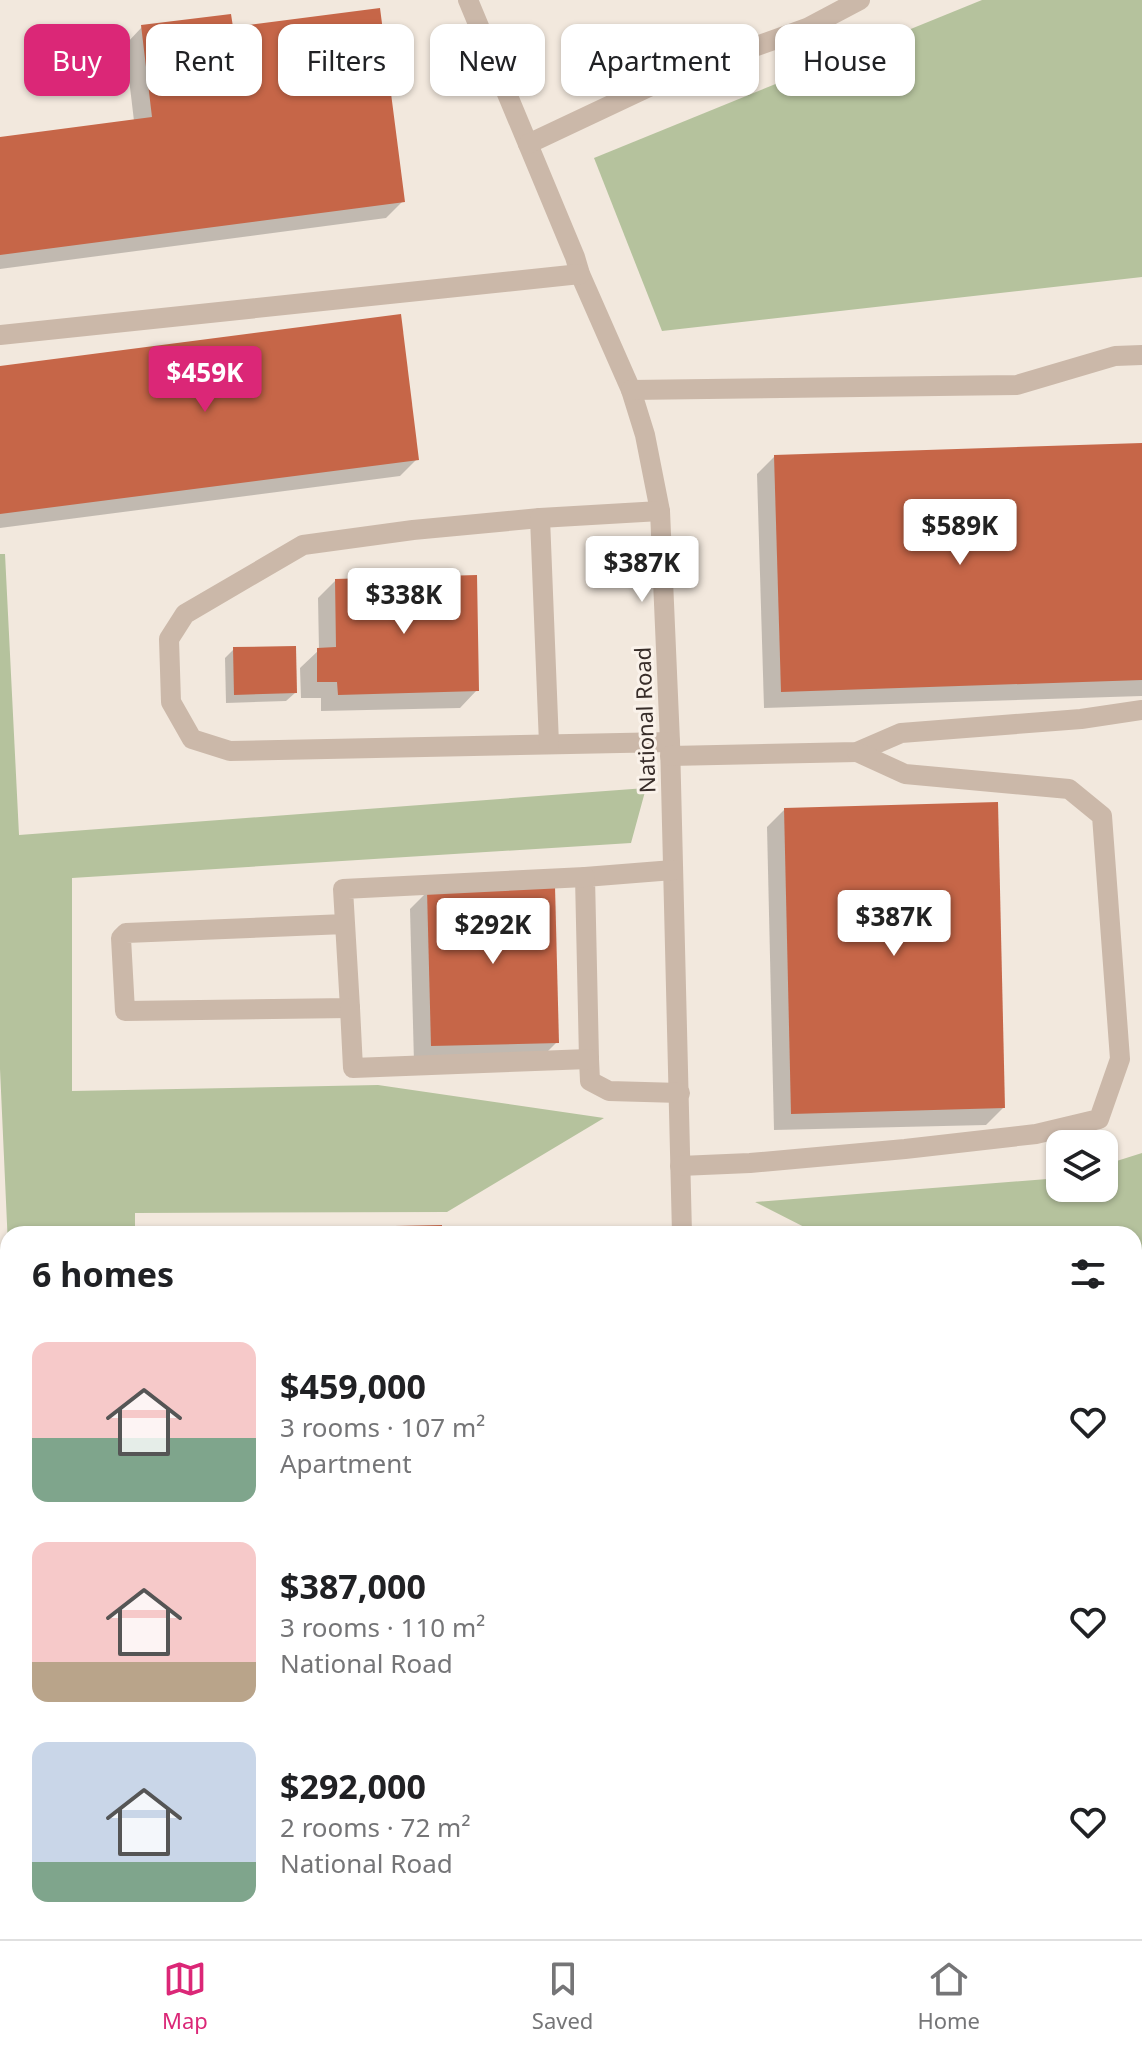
<!DOCTYPE html>
<html lang="en">
<head>
<meta charset="utf-8">
<style>
	:root { --surface:#fff; --page:#f2f2f2; --text:#202124; --muted:#757577; --line:#e0e0e0; --accent:#db2777 }
	body { margin:0; font-family:"Noto Sans",sans-serif; background:var(--page); color:var(--text); height:100vh; display:flex; flex-direction:column; font-size:30px; white-space:nowrap }
	* { box-sizing:border-box; margin:0 }
	p { font-size:26px; color:var(--muted) }
	.icon { flex:none; width:44px; height:44px; fill:none; stroke:currentColor; stroke-width:2; stroke-linecap:round; stroke-linejoin:round }
	.map { position:relative; flex:1; overflow:hidden }
	.sheet { position:absolute; left:0px; top:1226px; width:1142px; height:714px; display:flex; flex-direction:column; background:var(--surface); border-radius:24px 24px 0 0; box-shadow:0 2px 6px #0004 }
	.sheet>* { flex:none }
	.hud { position:absolute; left:24px; top:24px; width:1094px; height:72px; display:flex; gap:16px }
	.buttons { position:absolute; left:1046px; top:1130px; display:grid; gap:16px }
	.buttons a { display:grid; place-items:center; width:72px; height:72px; border-radius:16px; background:var(--surface); box-shadow:0 2px 6px #0004; font-size:40px }
	.price { position:absolute; translate:-50% -68px; padding:0 18px; border-radius:8px; background:#fff; color:#222; font-size:26px; line-height:52px; filter:drop-shadow(0 2px 4px #0008) }
	.price::after { content:''; position:absolute; left:50%; top:48px; width:24px; height:18px; margin-left:-12px; background:inherit; clip-path:polygon(0 0,100% 0,50% 100%) }
	.price.current { background:var(--accent); color:#fff }
	ul { padding:0; list-style:none }
	li { display:flex; align-items:center; gap:24px; height:200px; padding:0 32px }
	li span { display:grid; place-items:center; flex:none; width:224px; height:160px; border-radius:16px; color:#555 }
	li>.icon { margin-inline-start:auto }
	span .icon { width:96px; height:96px; fill:#fffc; stroke-width:1 }
	li b { font-size:34px }
	h2 { display:flex; justify-content:space-between; align-items:center; height:96px; padding:0 32px; font-size:34px }
	.tag { padding:0 28px; border-radius:16px; background:var(--surface); box-shadow:0 2px 6px #0004; font-size:28px; line-height:72px }
	.tag.current { background:var(--accent); color:#fff }
	.dock { display:flex; justify-content:space-around; align-items:center; height:112px; border-top:2px solid var(--line); background:var(--surface); font-size:22px; color:var(--muted) }
	.dock a { display:grid; justify-items:center; gap:4px }
	.dock .current { color:var(--accent) }
	.map>svg:first-child { display:block }
	.green { fill:#b5c29d }
	.shadow { fill:#0003 }
	.building { fill:#c66648 }
	.lines { fill:none; stroke-linecap:round; stroke-linejoin:round }
	.minor { stroke:#cbb8a9; stroke-width:20 }
	.labels { text-anchor:middle; stroke-width:6; stroke-linejoin:round; paint-order:stroke }
	.street-label { font-size:22px; fill:#382d29; stroke:#faf2ea }
</style>
</head>
<body>
<div class="map">
<svg width="1142" height="1939" viewBox="0 0 1142 1939">
	<rect width="100%" height="100%" fill="#f2e8dd"/>
	<g class="green">
		<path d="M982 0H1142V277L662 331 594 158Z"/>
		<path d="M0 554H5L19 835 646 788 631 843 72 878V1091L378 1085 604 1118 447 1212 135 1213V1234H8V1246L0 1069Z"/>
		<path d="M1142 1153V1250L1134 1251V1234H818L755 1202 1060 1178V1188H1104V1165Z"/>
		<path d="M0 1833H8V1932H157V1939H0Z"/>
	</g>
	<g class="shadow">
		<path d="M142 27 231 30 403 201 386 218 0 269V139L134 121 125 45Z"/>
		<path d="M0 368 417 459 400 476 0 528Z"/>
		<path d="M1142 445V696L764 708 757 474 774 457Z"/>
		<path d="M336 580 477 690 460 708 321 711V698H301L300 668 319 650 318 598Z"/>
		<path d="M234 649 295 693 286 701 226 703 225 658Z"/>
		<path d="M784 810 1003 1108 986 1125 774 1130 767 827Z"/>
		<path d="M427 892 557 1042 540 1059 414 1063 410 909Z"/>
		<path d="M1134 1894H1142V1939H790V1932H1134Z"/>
		<rect x="181" y="1932" width="239" height="7"/>
	</g>
	<g class="building">
		<path d="M380 8 405 202 0 255V137L152 117 141 25 231 14 233 27Z"/>
		<path d="M401 314 419 460 0 514V366Z"/>
		<path d="M1142 443V680L781 692 774 455Z"/>
		<path d="M477 575 479 691 338 695 337 682H317V648L336 647 335 579Z"/>
		<path d="M296 646 297 693 234 695 233 647Z"/>
		<path d="M998 802 1005 1108 791 1114 784 808Z"/>
		<path d="M555 886 559 1043 431 1046 427 890Z"/>
		<path d="M442 1225V1234H154V1231Z"/>
		<path d="M1134 1892H1142V1939H806V1932H1134Z"/>
		<path d="M197 1932H422V1939H198Z"/>
	</g>
	<g class="lines">
		<g class="minor">
			<path d="M468 0 575 257 580 274 631 390 645 435 660 511 670 742 682 1234"/>
			<path d="M528 144 668 78 807 28 860 0"/>
			<path d="M0 335 580 274"/>
			<path d="M631 390 1017 385 1115 356 1142 355"/>
			<path d="M540 518 413 530 303 545 185 614 169 639 171 702 192 739 230 751 670 742"/>
			<path d="M549 744 540 518 660 511"/>
			<path d="M670 756 857 752 901 733 1081 719 1142 710"/>
			<path d="M673 870 585 877 589 1059 590 1081 609 1091 680 1093"/>
			<path d="M345 924 126 933 121 938 125 1011 350 1008 343 889 585 877"/>
			<path d="M350 1008 353 1068 589 1059"/>
			<path d="M680 1166 750 1163 905 1149 1036 1134 1099 1119 1120 1059 1102 816 1069 789 905 774 857 752"/>
			<path d="M613 1932 614 1937 619 1939"/>
			<path d="M707 1932 708 1939"/>
		</g>
	</g>
	<g class="labels">
		<g class="street-label">
			<text transform="translate(645 720) rotate(-92)" y="8">National Road</text>
		</g>
	</g>
</svg>
<div class="buttons">
<a><svg class="icon" aria-label="layers" viewBox="0 0 24 24"><path d="M12 4l9 5-9 5-9-5zM3 14l9 5 9-5"/></svg></a>
</div>
<b class="price current" style="left:205px;top:414px">$459K</b>
<b class="price" style="left:960px;top:567px">$589K</b>
<b class="price" style="left:642px;top:604px">$387K</b>
<b class="price" style="left:404px;top:636px">$338K</b>
<b class="price" style="left:894px;top:958px">$387K</b>
<b class="price" style="left:493px;top:966px">$292K</b>
<div class="hud">
<a class="tag current">Buy</a>
<a class="tag">Rent</a>
<a class="tag">Filters</a>
<a class="tag">New</a>
<a class="tag">Apartment</a>
<a class="tag">House</a>
</div>
<section class="sheet">
<h2>6 homes<svg class="icon" aria-label="filters" viewBox="0 0 24 24"><path d="M4 7h16M4 17h16"/><circle cx="9" cy="7" r="2"/><circle cx="15" cy="17" r="2"/></svg></h2>
<ul>
<li><span style="background:linear-gradient(#f6c9c9 60%,#7fa58c 0)"><svg class="icon" aria-label="home" viewBox="0 0 24 24"><path d="M3 11l9-7 9 7M6 9v11h12V9"/></svg></span><div><b>$459,000</b><p>3 rooms · 107 m²</p><p>Apartment</p></div><svg class="icon" aria-label="heart" viewBox="0 0 24 24"><path d="M12 20l-8-8c-3-5 5-10 8-4 3-6 11-1 8 4z"/></svg></li>
<li><span style="background:linear-gradient(#f6c9c9 75%,#b9a48a 0)"><svg class="icon" aria-label="home" viewBox="0 0 24 24"><path d="M3 11l9-7 9 7M6 9v11h12V9"/></svg></span><div><b>$387,000</b><p>3 rooms · 110 m²</p><p>National Road</p></div><svg class="icon" aria-label="heart" viewBox="0 0 24 24"><path d="M12 20l-8-8c-3-5 5-10 8-4 3-6 11-1 8 4z"/></svg></li>
<li><span style="background:linear-gradient(#c9d6e8 75%,#7fa58c 0)"><svg class="icon" aria-label="home" viewBox="0 0 24 24"><path d="M3 11l9-7 9 7M6 9v11h12V9"/></svg></span><div><b>$292,000</b><p>2 rooms · 72 m²</p><p>National Road</p></div><svg class="icon" aria-label="heart" viewBox="0 0 24 24"><path d="M12 20l-8-8c-3-5 5-10 8-4 3-6 11-1 8 4z"/></svg></li>
</ul>
</section>
</div>
<nav class="dock">
<a class="current"><svg class="icon" aria-label="map" viewBox="0 0 24 24"><path d="M3 6l6-2 6 2 6-2v14l-6 2-6-2-6 2zM9 4v14M15 6v14"/></svg>Map</a>
<a><svg class="icon" aria-label="saved" viewBox="0 0 24 24"><path d="M7 4h10v16l-5-4-5 4z"/></svg>Saved</a>
<a><svg class="icon" aria-label="home" viewBox="0 0 24 24"><path d="M3 11l9-7 9 7M6 9v11h12V9"/></svg>Home</a>
</nav>
</body>
</html>
